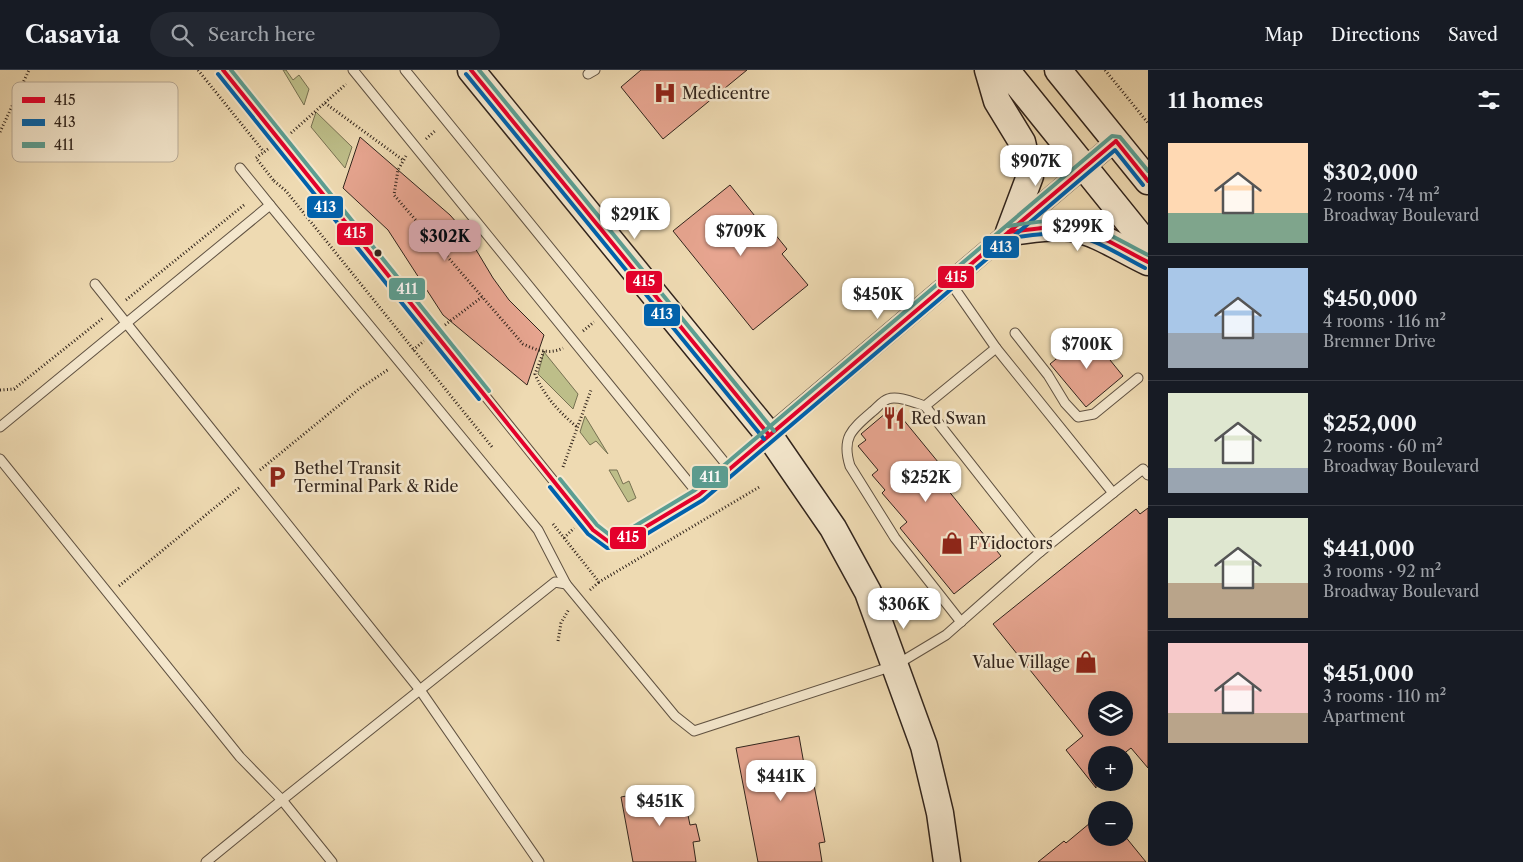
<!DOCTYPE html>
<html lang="en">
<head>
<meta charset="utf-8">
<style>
	:root { --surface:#171b24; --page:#242831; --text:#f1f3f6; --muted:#9ea1a6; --line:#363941; --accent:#c59692 }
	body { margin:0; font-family:"Libre Caslon Text",serif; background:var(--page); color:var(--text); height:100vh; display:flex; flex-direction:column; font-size:19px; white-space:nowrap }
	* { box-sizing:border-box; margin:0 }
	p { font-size:16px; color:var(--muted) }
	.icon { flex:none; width:28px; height:28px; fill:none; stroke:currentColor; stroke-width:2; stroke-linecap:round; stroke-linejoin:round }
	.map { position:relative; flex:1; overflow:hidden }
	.side { display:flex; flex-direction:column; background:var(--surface); width:375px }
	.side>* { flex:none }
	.tools { position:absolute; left:1088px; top:621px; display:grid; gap:10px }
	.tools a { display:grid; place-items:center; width:45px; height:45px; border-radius:50%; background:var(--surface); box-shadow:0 5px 20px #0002; font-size:25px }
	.price { position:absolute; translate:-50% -42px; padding:0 11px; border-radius:10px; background:#fff; color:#222; font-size:16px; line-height:32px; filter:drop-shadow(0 1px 2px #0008) }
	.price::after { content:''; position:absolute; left:50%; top:30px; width:15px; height:11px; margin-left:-8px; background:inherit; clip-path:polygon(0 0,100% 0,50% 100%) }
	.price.on { background:var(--accent); color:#111 }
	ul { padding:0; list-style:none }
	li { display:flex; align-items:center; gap:15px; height:125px; padding:0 20px }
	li+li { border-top:1px solid var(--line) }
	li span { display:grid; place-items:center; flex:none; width:140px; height:100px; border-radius:0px; color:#555 }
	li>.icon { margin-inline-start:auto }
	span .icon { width:60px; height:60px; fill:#fffc; stroke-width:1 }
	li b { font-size:21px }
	h2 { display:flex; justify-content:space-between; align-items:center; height:60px; padding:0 20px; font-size:21px }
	header { display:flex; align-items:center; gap:30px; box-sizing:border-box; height:70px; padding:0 25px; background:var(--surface); border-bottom:1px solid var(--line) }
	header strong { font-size:24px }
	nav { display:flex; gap:28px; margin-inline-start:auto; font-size:18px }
	.search { width:350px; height:45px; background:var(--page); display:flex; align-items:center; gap:12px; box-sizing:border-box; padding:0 18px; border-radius:28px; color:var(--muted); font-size:19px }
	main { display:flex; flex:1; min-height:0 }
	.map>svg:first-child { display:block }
	.green { fill:#bdbe89; stroke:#777152 }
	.building { fill:#e7a590; stroke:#31241c; fill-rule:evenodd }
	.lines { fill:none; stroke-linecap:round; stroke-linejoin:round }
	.lane-casing { stroke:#605242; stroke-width:11 }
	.street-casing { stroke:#605242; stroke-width:21 }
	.secondary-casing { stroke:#31241c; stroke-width:29 }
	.path { stroke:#31241c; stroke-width:3; stroke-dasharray:1 2.5; stroke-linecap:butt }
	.lane { stroke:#f4e7cd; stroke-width:9 }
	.street { stroke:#f4e7cd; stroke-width:19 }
	.secondary { stroke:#f4e7cd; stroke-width:26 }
	.bus-1-casing { stroke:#f4e7cd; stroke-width:8 }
	.bus-2-casing { stroke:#f4e7cd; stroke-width:8 }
	.bus-3-casing { stroke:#f4e7cd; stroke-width:8 }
	.bus-1 { stroke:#e4002b; stroke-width:4 }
	.bus-2 { stroke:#0062ad; stroke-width:4 }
	.bus-3 { stroke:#5b9e92; stroke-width:4 }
	.bus-dot { fill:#31241c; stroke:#f4e7cd; stroke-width:2 }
	.labels { text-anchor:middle; stroke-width:5; stroke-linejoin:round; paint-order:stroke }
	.poi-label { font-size:16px; fill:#31241c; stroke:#f4e7cd; text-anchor:start }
	.key { fill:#f4e7cd; stroke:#baac98; stroke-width:1 }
	.key-label { font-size:14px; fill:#31241c }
	.line-badge { stroke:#f4e7cd; stroke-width:2 }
	.badge-label { font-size:14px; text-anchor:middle; font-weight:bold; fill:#fff }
</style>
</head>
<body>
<header>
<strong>Casavia</strong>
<div class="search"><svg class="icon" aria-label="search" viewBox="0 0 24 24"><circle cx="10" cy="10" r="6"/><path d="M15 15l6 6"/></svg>Search here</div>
<nav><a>Map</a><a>Directions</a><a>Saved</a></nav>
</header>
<main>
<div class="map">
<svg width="1148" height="792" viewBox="0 0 1148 792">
	<rect width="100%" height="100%" fill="#eedab2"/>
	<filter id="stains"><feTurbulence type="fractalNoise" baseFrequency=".004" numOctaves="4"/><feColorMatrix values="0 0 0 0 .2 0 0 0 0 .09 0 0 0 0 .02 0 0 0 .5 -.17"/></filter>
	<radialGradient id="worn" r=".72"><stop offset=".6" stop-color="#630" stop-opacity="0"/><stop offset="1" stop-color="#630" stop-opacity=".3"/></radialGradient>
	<g class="green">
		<path d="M283 0H286L293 10 299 5 309 19 304 35Z"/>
		<path d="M316 42 352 77 345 98 311 57Z"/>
		<path d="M544 282 578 324 573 339 538 304Z"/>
		<path d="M585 346 608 384 596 371 590 375 580 362Z"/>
		<path d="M609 400H617L623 414 629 411 636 428 628 432Z"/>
	</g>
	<g class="building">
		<path d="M641 0H747L663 69 621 17Z"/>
		<path d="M360 67 450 145 466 163 493 208 509 230 544 265 527 315 443 245 388 160 343 118Z"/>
		<path d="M730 115 771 166 774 163 787 179 782 184 808 215 753 260 673 161Z"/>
		<path d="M1088 263 1123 306 1086 337 1050 294Z"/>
		<path d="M893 337 943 398 935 404 1001 486 954 524 900 458 907 452 882 423 885 420 872 405 878 400 858 376 866 370 861 364Z"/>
		<path d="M1148 438V698L1131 678 1122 685H1096V718L1066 680 1083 666 993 554 1136 439 1140 444ZM1096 630H1124V658H1096Z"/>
		<path d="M799 666 807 711 813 710 825 772 819 773 822 792H758L736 678Z"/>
		<path d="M682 716 690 755 696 754 700 771 693 772 696 792H633L621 727Z"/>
		<path d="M1096 748V768H1124V765L1146 792H1038L1064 771 1066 773Z"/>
	</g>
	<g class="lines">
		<defs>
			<g id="lane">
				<path d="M223 0 593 460 609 472 622 471 699 425 767 366"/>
				<path d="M353 0 699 425"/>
				<path d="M405 0 730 399"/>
				<path d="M588 4 595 0"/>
				<path d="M240 98 270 135"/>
				<path d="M95 214 420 620 539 792"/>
				<path d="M1015 263 1048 305 1065 333 1078 347 1094 344 1138 308"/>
				<path d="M996 278 1113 423 1040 482"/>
				<path d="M925 336C915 333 898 325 888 329 882 331 877 338 873 341 852 359 841 367 850 396L895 468 961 552"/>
				<path d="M0 357 270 135 538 460 566 514"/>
				<path d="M0 389 240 687 282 730 206 792"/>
				<path d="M1113 423 1143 399 1148 405"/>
				<path d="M332 792 282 730 555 512 566 514 675 646 694 661 896 595 946 565 1040 482 925 336 996 278 950 212"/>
			</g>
			<path id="street" d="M769 365 1116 71"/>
			<g id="secondary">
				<path d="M471 0 769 365 833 458 868 522 924 676 940 743 947 792"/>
				<path d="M988 0 997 31 1022 72 1030 106 1009 162C1029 160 1051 155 1071 158 1097 162 1124 181 1148 192"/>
				<path d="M1006 0 1148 176"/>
				<path d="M1058 0 1148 111"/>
			</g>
		</defs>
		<use href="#lane" class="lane-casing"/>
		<use href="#street" class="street-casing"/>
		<use href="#secondary" class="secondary-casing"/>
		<g class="path">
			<path d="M198 0 264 82"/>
			<path d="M1105 0 1148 53"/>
			<path d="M325 33 403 90"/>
			<path d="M0 62 29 0"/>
			<path d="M291 63 346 14"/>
			<path d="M426 69 436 60"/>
			<path d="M268 79 256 88 274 111"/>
			<path d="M406 86 398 100 394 125 523 274C536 280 549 285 563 278"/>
			<path d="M274 111 286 121 492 377"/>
			<path d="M126 230 244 135"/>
			<path d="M445 255 482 227"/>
			<path d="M583 261 594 252"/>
			<path d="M413 280 424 271"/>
			<path d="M544 281 535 304C544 326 559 342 577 357"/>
			<path d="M0 320 14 319 103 248"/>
			<path d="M563 397 591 320"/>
			<path d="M260 400 359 319 389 299"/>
			<path d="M553 454 599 512 761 416"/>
			<path d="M564 468 574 458"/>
			<path d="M119 516 240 417"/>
			<path d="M590 520 599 512"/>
			<path d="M558 571 561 553 569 539"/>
		</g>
		<use href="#lane" class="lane"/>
		<use href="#street" class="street"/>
		<use href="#secondary" class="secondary"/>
		<defs>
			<g id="bus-1">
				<path d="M223 0 593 460 609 472 622 471 699 425 1116 71"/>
				<path d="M471 0 769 365"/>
				<path d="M1116 71 1148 111"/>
				<path d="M1009 162C1029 160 1050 155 1071 158 1098 162 1123 180 1148 192"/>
			</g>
			<g id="bus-2">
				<path d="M218 4 479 329"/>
				<path d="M466 4 764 369"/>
				<path d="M1010 168C1028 166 1046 162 1064 164 1093 166 1119 185 1145 198"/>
				<path d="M550 417 588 464 607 478 625 477 703 430 1115 80 1143 115"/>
			</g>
			<g id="bus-3">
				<path d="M231 0 489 321"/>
				<path d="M479 0 774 361"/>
				<path d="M1008 156C1029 153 1049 149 1070 152 1098 155 1123 173 1148 185"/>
				<path d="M560 409 597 455 611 466 620 465 695 420 1112 66 1120 67 1148 101"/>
			</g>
		</defs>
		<use href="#bus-1" class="bus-1-casing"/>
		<use href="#bus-2" class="bus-2-casing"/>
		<use href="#bus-3" class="bus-3-casing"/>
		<use href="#bus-1" class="bus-1"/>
		<use href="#bus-2" class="bus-2"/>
		<use href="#bus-3" class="bus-3"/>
	</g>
	<defs>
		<symbol id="hospital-bare" viewBox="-9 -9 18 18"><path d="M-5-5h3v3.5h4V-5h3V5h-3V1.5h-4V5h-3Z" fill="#8f2418" stroke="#f4e7cd" stroke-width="2.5" paint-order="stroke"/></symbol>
		<symbol id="restaurant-bare" viewBox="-9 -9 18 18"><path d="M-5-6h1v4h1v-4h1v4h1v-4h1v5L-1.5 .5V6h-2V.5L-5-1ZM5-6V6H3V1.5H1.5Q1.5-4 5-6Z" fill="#8f2418" stroke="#f4e7cd" stroke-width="2.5" paint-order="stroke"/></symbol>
		<symbol id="parking-bare" viewBox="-9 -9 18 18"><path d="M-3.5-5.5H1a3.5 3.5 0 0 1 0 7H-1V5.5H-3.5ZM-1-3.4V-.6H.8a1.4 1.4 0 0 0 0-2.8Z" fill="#8f2418" stroke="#f4e7cd" stroke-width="2.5" paint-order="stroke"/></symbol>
		<symbol id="shop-bare" viewBox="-9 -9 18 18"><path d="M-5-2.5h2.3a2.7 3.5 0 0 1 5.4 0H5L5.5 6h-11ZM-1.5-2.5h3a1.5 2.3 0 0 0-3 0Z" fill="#8f2418" stroke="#f4e7cd" stroke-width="2.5" paint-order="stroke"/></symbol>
	</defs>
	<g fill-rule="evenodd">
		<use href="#hospital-bare" x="649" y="7" width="32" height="32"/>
		<use href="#restaurant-bare" x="878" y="332" width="32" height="32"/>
		<use href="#parking-bare" x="261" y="391" width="32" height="32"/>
		<use href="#shop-bare" x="936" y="457" width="32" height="32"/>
		<use href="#shop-bare" x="1070" y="576" width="32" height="32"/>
	</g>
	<circle class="bus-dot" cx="378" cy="183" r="4.5"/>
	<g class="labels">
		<g class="poi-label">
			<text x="682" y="29">Medicentre</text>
			<text x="911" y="354">Red Swan</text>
			<text x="294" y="404">Bethel Transit<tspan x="294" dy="18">Terminal Park &amp; Ride</tspan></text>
			<text x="969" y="479">FYidoctors</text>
			<text x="1070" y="598" text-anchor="end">Value Village</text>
		</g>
	</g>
	<rect x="12" y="12" width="166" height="80" rx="8" class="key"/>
	<rect x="22" y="27" width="23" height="6" fill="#e4002b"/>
	<rect x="22" y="49" width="23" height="7" fill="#0062ad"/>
	<rect x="22" y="72" width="23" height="6" fill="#5b9e92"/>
	<g class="key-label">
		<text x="54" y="35">415</text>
		<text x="54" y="57">413</text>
		<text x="54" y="80">411</text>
	</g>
	<g class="line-badge">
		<rect x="306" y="125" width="38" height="24" rx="5" fill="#0062ad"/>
		<rect x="336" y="152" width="38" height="24" rx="5" fill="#e4002b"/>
		<rect x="982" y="165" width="38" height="24" rx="5" fill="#0062ad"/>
		<rect x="937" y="195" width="38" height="24" rx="5" fill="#e4002b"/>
		<rect x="625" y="200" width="38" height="24" rx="5" fill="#e4002b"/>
		<rect x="388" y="207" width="38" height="24" rx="5" fill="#5b9e92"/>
		<rect x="643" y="233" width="38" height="24" rx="5" fill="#0062ad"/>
		<rect x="691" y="395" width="38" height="24" rx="5" fill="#5b9e92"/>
		<rect x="609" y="456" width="38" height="24" rx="5" fill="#e4002b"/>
	</g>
	<g class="badge-label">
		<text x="325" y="142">413</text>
		<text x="355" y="168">415</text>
		<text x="1001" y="182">413</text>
		<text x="956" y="212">415</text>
		<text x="644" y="216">415</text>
		<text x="407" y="224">411</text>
		<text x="662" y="249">413</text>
		<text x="710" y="412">411</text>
		<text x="628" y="472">415</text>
	</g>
	<rect width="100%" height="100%" filter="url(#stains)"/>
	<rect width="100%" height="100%" fill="url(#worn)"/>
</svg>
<div class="tools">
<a><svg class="icon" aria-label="layers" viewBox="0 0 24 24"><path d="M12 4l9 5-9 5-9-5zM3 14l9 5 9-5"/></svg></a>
<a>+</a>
<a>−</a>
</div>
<b class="price" style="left:1036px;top:117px">$907K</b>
<b class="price" style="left:635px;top:170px">$291K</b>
<b class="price" style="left:1078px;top:182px">$299K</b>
<b class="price" style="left:741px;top:187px">$709K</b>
<b class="price on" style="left:445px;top:192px">$302K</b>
<b class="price" style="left:878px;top:250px">$450K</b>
<b class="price" style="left:1087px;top:300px">$700K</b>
<b class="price" style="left:926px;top:433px">$252K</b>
<b class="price" style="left:904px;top:560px">$306K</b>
<b class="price" style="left:781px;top:732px">$441K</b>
<b class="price" style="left:660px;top:757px">$451K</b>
</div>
<section class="side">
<h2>11 homes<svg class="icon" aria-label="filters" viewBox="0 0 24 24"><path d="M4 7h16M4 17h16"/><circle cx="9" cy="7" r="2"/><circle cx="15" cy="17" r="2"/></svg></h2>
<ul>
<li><span style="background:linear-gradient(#ffd9b3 70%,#7fa58c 0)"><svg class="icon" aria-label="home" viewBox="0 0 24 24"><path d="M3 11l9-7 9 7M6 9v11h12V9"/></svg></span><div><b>$302,000</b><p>2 rooms · 74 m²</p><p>Broadway Boulevard</p></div></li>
<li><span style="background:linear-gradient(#a9c7e8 65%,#9aa5b1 0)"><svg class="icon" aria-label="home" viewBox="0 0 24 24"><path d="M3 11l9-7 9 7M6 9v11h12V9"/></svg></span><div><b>$450,000</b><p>4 rooms · 116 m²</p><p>Bremner Drive</p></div></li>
<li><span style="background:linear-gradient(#dfe7d0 75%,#9aa5b1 0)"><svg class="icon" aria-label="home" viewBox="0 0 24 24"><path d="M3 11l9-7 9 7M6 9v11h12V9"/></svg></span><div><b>$252,000</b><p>2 rooms · 60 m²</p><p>Broadway Boulevard</p></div></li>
<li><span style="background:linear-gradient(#dfe7d0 65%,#b9a48a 0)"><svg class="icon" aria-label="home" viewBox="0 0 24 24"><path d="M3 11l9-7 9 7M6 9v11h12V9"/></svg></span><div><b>$441,000</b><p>3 rooms · 92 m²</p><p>Broadway Boulevard</p></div></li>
<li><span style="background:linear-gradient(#f6c9c9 70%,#b9a48a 0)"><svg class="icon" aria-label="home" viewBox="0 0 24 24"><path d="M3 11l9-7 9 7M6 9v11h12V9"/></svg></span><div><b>$451,000</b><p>3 rooms · 110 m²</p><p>Apartment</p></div></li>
</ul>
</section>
</main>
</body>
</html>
